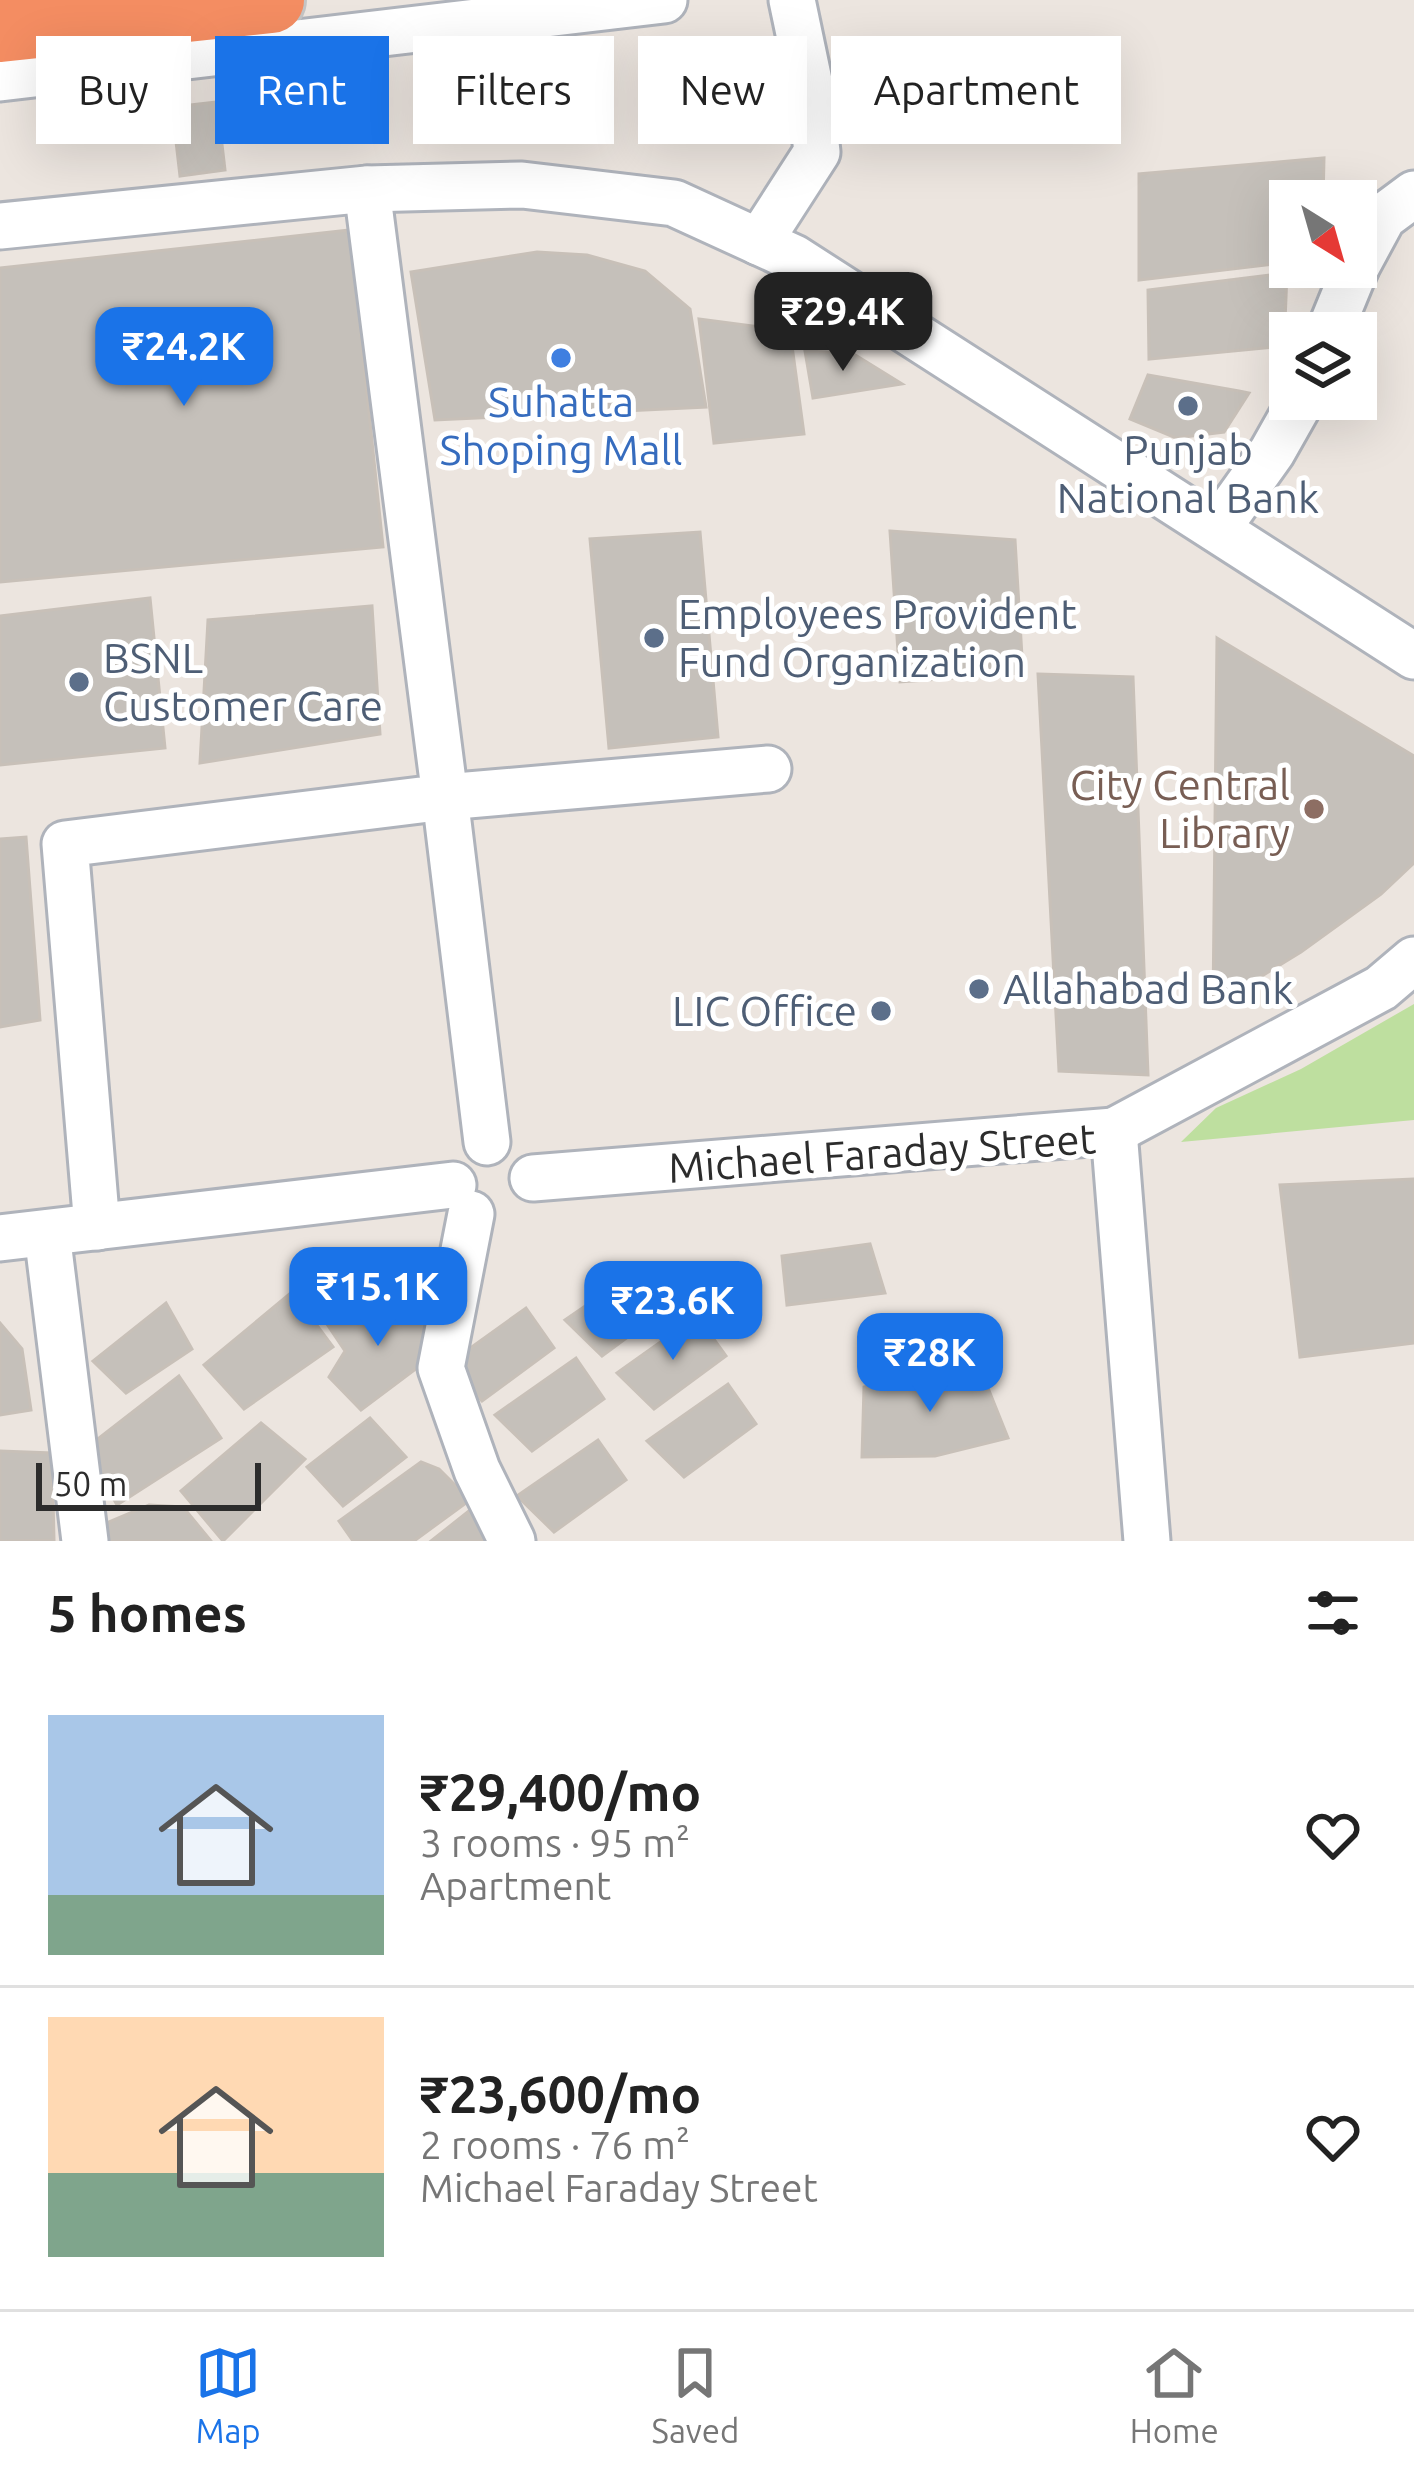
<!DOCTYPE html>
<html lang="en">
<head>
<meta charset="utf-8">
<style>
	:root { --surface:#fff; --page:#f2f2f2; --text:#222; --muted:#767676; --line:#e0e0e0; --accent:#1a73e8 }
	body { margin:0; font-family:Ubuntu,sans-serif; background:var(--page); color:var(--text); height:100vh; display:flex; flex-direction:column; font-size:45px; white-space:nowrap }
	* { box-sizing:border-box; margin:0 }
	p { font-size:39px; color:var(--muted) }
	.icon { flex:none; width:66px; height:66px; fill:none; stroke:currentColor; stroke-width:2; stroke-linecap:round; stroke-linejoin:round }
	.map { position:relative; height:1541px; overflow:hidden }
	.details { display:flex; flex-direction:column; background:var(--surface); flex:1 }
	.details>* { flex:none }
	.top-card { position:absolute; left:36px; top:36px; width:1344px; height:108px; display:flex; gap:24px }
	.needle { width:78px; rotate:143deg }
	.buttons { position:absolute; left:1269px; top:180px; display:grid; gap:24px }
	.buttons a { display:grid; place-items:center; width:108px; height:108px; border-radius:0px; background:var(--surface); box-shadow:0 12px 48px #0002; font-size:60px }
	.scale { position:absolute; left:36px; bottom:30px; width:225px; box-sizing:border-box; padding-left:12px; border:6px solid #2c2c2c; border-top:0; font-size:33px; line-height:42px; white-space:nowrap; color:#2c2c2c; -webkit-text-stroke:9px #fff; paint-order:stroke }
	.price { position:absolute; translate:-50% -102px; padding:0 27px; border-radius:24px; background:var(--accent); color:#fff; font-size:39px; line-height:78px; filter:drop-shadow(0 3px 6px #0008) }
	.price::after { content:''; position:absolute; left:50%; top:72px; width:36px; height:27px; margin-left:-18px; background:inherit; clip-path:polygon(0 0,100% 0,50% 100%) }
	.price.current { background:#222; color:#fff }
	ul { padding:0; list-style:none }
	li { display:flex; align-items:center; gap:36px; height:300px; padding:0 48px }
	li+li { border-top:3px solid var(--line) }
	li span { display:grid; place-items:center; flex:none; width:336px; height:240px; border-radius:0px; color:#555 }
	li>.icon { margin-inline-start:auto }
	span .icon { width:144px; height:144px; fill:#fffc; stroke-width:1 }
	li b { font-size:51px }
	h2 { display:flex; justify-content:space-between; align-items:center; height:144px; padding:0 48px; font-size:51px }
	.chip { padding:0 42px; border-radius:0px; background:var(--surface); box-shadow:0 12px 48px #0002; font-size:42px; line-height:108px }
	.chip.current { background:var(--accent); color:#fff }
	.tabs { display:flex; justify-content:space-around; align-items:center; height:168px; border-top:3px solid var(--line); background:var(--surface); font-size:33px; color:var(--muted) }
	.tabs a { display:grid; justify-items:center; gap:6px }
	.tabs .current { color:var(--accent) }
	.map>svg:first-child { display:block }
	.green { fill:#bedf9f }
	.building { fill:#c5c0ba; stroke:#c8c0b8; stroke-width:3 }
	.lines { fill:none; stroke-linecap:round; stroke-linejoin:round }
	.minor-casing { stroke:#afb3bb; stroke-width:51 }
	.highway-casing { stroke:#c4c4c4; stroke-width:72 }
	.minor { stroke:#fff; stroke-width:45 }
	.highway { stroke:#f48d62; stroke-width:66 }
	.shop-dot { fill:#3f7fe0; stroke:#fff; stroke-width:4.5 }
	.service-dot { fill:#5c6f8a; stroke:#fff; stroke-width:4.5 }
	.education-dot { fill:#8d6e63; stroke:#fff; stroke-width:4.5 }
	.labels { text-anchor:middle; stroke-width:10; stroke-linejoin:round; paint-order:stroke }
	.shop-label { font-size:42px; fill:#366cbe; stroke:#fff }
	.service-label { font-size:42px; fill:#4e5e75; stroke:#fff; text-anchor:start }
	.education-label { font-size:42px; fill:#785e54; stroke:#fff; text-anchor:end }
	.street-label { font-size:42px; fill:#2c2c2c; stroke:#fff }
</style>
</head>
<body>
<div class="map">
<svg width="1414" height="1541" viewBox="0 0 1414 1541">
	<rect width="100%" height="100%" fill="#ece5df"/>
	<path class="green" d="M1414 1004V1120L1181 1142 1216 1108 1301 1069Z"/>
	<g class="building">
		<path d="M217 102 225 170 180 176 172 107Z"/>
		<path d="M1324 158 1323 201H1290V262L1139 280V174Z"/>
		<path d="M350 230 383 547 0 582V268Z"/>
		<path d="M537 252 587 255 645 271 690 309 706 407 435 420 411 272Z"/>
		<path d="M1287 273 1284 346 1149 359 1148 290Z"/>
		<path d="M699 319 790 331 804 434 714 443Z"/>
		<path d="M805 351 852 353 902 384 813 398Z"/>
		<path d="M1148 375 1239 391 1249 393 1224 432 1176 438 1130 419Z"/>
		<path d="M890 531 1015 540 1023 673 900 682Z"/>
		<path d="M700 532 718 737 609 748 590 539Z"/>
		<path d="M150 598 165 748 0 765V616Z"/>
		<path d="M372 606 380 734 200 763 208 620Z"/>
		<path d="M1217 638 1414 756V863L1381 894 1301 952 1213 1006Z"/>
		<path d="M1038 674 1133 677 1148 1075 1059 1071Z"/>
		<path d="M26 837 40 1020 0 1027V839Z"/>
		<path d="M1414 1179V1343L1300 1357 1280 1185Z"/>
		<path d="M870 1244 885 1293 787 1305 782 1256Z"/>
		<path d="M654 1275 674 1303 602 1356 565 1320 629 1276Z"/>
		<path d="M292 1292 333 1347 244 1409 204 1365Z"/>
		<path d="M413 1298 437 1353 361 1410 329 1377 345 1351 325 1321 350 1302 372 1314Z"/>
		<path d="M166 1303 192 1349 126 1393 93 1361Z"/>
		<path d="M526 1308 554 1348 482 1401 448 1364Z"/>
		<path d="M697 1316 726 1356 654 1409 617 1373Z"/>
		<path d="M0 1323 22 1349 31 1410 0 1415Z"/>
		<path d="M576 1358 604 1399 532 1451 495 1415Z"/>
		<path d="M978 1363 1008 1438 935 1456 862 1457 864 1387Z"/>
		<path d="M179 1376 221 1438 117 1505 85 1449Z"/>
		<path d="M728 1384 756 1424 684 1477 647 1441Z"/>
		<path d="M370 1418 406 1457 343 1506 307 1467Z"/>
		<path d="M261 1423 305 1459 223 1541 181 1491Z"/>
		<path d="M598 1440 626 1480 554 1532 517 1496Z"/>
		<path d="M0 1451 52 1453 54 1540 0 1541Z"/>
		<path d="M421 1462 439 1469 470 1500 414 1541H353L339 1521Z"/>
		<path d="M149 1505 183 1507 211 1541H99L97 1527Z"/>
		<path d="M469 1511 491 1541H431Z"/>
	</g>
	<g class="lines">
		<defs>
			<g id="minor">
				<path d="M0 78 664 0"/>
				<path d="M0 226 367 189 522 185 674 203 794 258 1414 656"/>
				<path d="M759 242 817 152 809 81 792 0"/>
				<path d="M1356 267 1383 217 1414 194"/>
				<path d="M1329 333 1356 267"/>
				<path d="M1217 529 1272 452 1302 399"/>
				<path d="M1114 1131 1381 988 1414 960"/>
				<path d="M487 1142 445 797 768 769"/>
				<path d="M533 1178 1114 1131 1147 1541"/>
				<path d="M471 1214 441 1368 477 1470 512 1541"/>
				<path d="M97 1227 65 844 445 797 367 189"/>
				<path d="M47 1233 85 1541"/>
				<path d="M0 1238 453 1185"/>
			</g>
			<path id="highway" d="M0 29 271 0"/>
		</defs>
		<use href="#minor" class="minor-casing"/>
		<use href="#highway" class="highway-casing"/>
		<use href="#minor" class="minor"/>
		<use href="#highway" class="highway"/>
	</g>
	<circle class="shop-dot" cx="561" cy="358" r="12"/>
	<g class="service-dot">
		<circle cx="1188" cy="406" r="12"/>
		<circle cx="654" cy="638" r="12"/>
		<circle cx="79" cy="682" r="12"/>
		<circle cx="979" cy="989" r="12"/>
		<circle cx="881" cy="1011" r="12"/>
	</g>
	<circle class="education-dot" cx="1314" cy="809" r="12"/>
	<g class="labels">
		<g class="shop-label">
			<text x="561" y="417">Suhatta<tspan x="561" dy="48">Shoping Mall</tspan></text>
		</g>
		<g class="service-label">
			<text x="1188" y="465" text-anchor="middle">Punjab<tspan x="1188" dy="48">National Bank</tspan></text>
			<text x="678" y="629">Employees Provident<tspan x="678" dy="48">Fund Organization</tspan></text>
			<text x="103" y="673">BSNL<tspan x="103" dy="48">Customer Care</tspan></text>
			<text x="1003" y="1004">Allahabad Bank</text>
			<text x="857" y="1026" text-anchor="end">LIC Office</text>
		</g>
		<g class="education-label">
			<text x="1290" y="800">City Central<tspan x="1290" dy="48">Library</tspan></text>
		</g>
		<g class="street-label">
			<text transform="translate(882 1153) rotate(-4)" y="15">Michael Faraday Street</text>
		</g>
	</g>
</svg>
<div class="buttons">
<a><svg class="needle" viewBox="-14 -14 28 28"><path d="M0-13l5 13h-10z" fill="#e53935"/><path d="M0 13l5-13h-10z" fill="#767676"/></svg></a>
<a><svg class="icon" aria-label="layers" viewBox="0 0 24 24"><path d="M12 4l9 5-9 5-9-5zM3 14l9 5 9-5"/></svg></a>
</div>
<div class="scale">50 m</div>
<b class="price current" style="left:843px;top:374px">₹29.4K</b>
<b class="price" style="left:184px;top:409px">₹24.2K</b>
<b class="price" style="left:378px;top:1349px">₹15.1K</b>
<b class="price" style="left:673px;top:1363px">₹23.6K</b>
<b class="price" style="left:930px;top:1415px">₹28K</b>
<div class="top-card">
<a class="chip">Buy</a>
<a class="chip current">Rent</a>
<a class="chip">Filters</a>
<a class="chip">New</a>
<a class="chip">Apartment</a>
</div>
</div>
<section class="details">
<h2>5 homes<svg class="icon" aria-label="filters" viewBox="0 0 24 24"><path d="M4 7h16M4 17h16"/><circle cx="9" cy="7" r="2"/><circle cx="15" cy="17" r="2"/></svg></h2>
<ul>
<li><span style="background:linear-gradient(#a9c7e8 75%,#7fa58c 0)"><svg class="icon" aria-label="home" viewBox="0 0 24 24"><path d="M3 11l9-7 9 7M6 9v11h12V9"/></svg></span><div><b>₹29,400/mo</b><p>3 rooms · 95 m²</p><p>Apartment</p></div><svg class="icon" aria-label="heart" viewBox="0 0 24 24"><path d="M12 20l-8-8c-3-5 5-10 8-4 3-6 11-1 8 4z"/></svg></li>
<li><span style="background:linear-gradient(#ffd9b3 65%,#7fa58c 0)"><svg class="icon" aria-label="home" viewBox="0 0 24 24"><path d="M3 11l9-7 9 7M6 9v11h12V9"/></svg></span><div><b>₹23,600/mo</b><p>2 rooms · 76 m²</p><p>Michael Faraday Street</p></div><svg class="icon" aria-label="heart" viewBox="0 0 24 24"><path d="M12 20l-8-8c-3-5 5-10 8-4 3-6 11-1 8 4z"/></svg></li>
</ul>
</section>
<nav class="tabs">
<a class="current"><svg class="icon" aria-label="map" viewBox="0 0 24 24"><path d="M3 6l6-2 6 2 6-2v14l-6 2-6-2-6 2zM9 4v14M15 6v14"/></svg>Map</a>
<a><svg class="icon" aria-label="saved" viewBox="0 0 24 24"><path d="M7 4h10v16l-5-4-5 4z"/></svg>Saved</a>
<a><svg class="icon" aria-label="home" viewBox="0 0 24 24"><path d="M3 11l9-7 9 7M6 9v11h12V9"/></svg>Home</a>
</nav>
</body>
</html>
